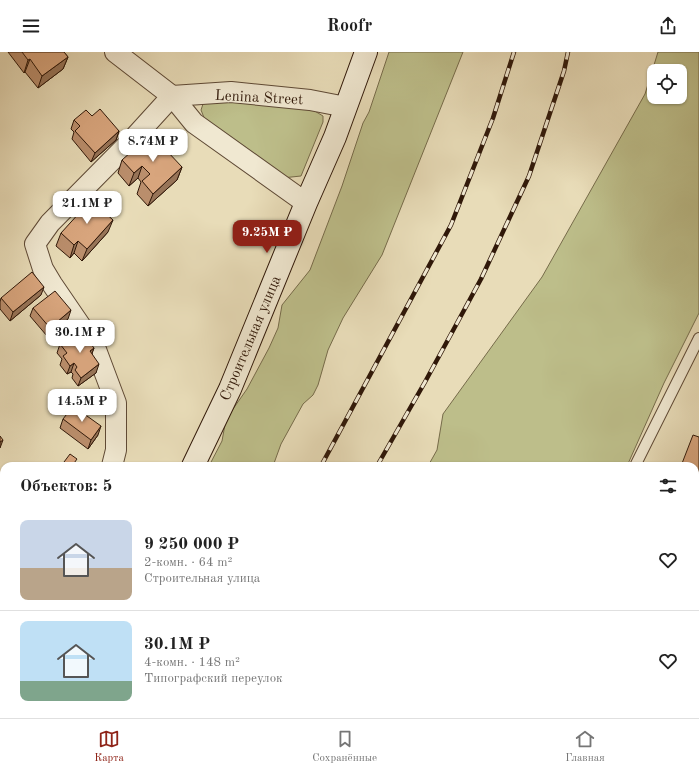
<!DOCTYPE html>
<html lang="ru">
<head>
<meta charset="utf-8">
<style>
	:root { --surface:#fff; --page:#f6f6f6; --text:#222; --muted:#767676; --line:#e0e0e0; --accent:#8f2418 }
	body { margin:0; font-family:"Old Standard TT",serif; background:var(--page); color:var(--text); height:100vh; display:flex; flex-direction:column; font-size:15px; white-space:nowrap }
	* { box-sizing:border-box; margin:0 }
	p { font-size:13px; color:var(--muted) }
	.icon { flex:none; width:22px; height:22px; fill:none; stroke:currentColor; stroke-width:2; stroke-linecap:round; stroke-linejoin:round }
	.map { position:relative; flex:1; overflow:hidden }
	.sheet { position:absolute; left:0px; top:410px; width:699px; height:256px; display:flex; flex-direction:column; background:var(--surface); border-radius:12px 12px 0 0; box-shadow:0 1px 3px #0004 }
	.sheet>* { flex:none }
	.fabs { position:absolute; left:647px; top:12px; display:grid; gap:8px }
	.fabs a { display:grid; place-items:center; width:40px; height:40px; border-radius:8px; background:var(--surface); box-shadow:0 1px 3px #0004; font-size:20px }
	.price { position:absolute; translate:-50% -34px; padding:0 9px; border-radius:8px; background:#fff; color:#222; font-size:13px; line-height:26px; filter:drop-shadow(0 1px 2px #0008) }
	.price::after { content:''; position:absolute; left:50%; top:24px; width:12px; height:9px; margin-left:-6px; background:inherit; clip-path:polygon(0 0,100% 0,50% 100%) }
	.price.selected { background:var(--accent); color:#fff }
	ul { padding:0; list-style:none }
	li { display:flex; align-items:center; gap:12px; height:100px; padding:0 20px }
	li+li { border-top:1px solid var(--line) }
	li span { display:grid; place-items:center; flex:none; width:112px; height:80px; border-radius:8px; color:#555 }
	li>.icon { margin-inline-start:auto }
	span .icon { width:48px; height:48px; fill:#fffc; stroke-width:1 }
	li b { font-size:17px }
	h2 { display:flex; justify-content:space-between; align-items:center; height:48px; padding:0 20px; font-size:17px }
	header { display:flex; justify-content:space-between; align-items:center; height:52px; padding:0 20px; background:var(--surface); font-size:18px; font-weight:600 }
	.tab-bar { display:flex; justify-content:space-around; align-items:center; height:56px; border-top:1px solid var(--line); background:var(--surface); font-size:11px; color:var(--muted) }
	.tab-bar a { display:grid; justify-items:center; gap:2px }
	.tab-bar .selected { color:var(--accent) }
	.map>svg:first-child { display:block }
	.green { fill:#bdbe8a; stroke:#766b4a; fill-rule:evenodd }
	.lines { fill:none; stroke-linecap:round; stroke-linejoin:round }
	.lane-casing { stroke:#5e4935; stroke-width:12 }
	.street-casing { stroke:#5e4935; stroke-width:22 }
	.secondary-casing { stroke:#301809; stroke-width:24 }
	.lane { stroke:#f0e8d1; stroke-width:10 }
	.street { stroke:#f0e8d1; stroke-width:20 }
	.secondary { stroke:#f0e8d1; stroke-width:22 }
	.rail-casing { stroke:#301809; stroke-width:4.5 }
	.rail { stroke:#f0e8d1; stroke-width:3; stroke-dasharray:9; stroke-linecap:butt }
	.wall { fill:#ba8e6c; stroke:#301809 }
	.shaded-wall { fill:#977458; stroke:#301809 }
	.building { fill:#d8a57d; stroke:#301809 }
	.labels { text-anchor:middle; stroke-width:3; stroke-linejoin:round; paint-order:stroke }
	.street-label { font-size:15px; fill:#301809; stroke:#f0e8d1 }
</style>
</head>
<body>
<header><svg class="icon" aria-label="menu" viewBox="0 0 24 24"><path d="M4 6h16M4 12h16M4 18h16"/></svg>Roofr<svg class="icon" aria-label="share" viewBox="0 0 24 24"><path d="M12 15V3M7 8l5-5 5 5M5 13v7h14v-7"/></svg></header>
<div class="map">
<svg width="699" height="666" viewBox="0 0 699 666">
	<rect width="100%" height="100%" fill="#e8dcb8"/>
	<filter id="stains"><feTurbulence type="fractalNoise" baseFrequency=".005" numOctaves="4"/><feColorMatrix values="0 0 0 0 .2 0 0 0 0 .09 0 0 0 0 .02 0 0 0 .5 -.17"/></filter>
	<radialGradient id="worn" r=".72"><stop offset=".6" stop-color="#630" stop-opacity="0"/><stop offset="1" stop-color="#630" stop-opacity=".3"/></radialGradient>
	<g class="green">
		<path d="M389 0H463L382 203 343 266 328 298 318 333 313 343 303 352 281 392 273 414H209L222 389 226 367 247 337 269 296 278 276 282 253 310 218 342 134 363 71 369 60Z"/>
		<path d="M658 0H699V261L664 331 627 414H428L437 398 443 362 542 225 645 42ZM654 19H680V45H654Z"/>
		<path d="M232 48 308 55 323 64V70L301 124 282 126 205 68 201 58 203 52 211 50Z"/>
		<path d="M46 662H149L148 666H43Z"/>
		<path d="M297 662H487L484 666H296Z"/>
	</g>
	<g class="lines">
		<defs>
			<g id="lane">
				<path d="M635 414 699 286"/>
				<path d="M501 666 503 662"/>
			</g>
			<g id="street">
				<path d="M115 0 172 44 194 71 306 151"/>
				<path d="M112 414 116 398V351L95 295 52 232 43 217 35 192 50 171 132 88 172 44 231 40 310 48 346 55"/>
				<path d="M0 512 4 517"/>
				<path d="M695 534 699 525"/>
				<path d="M638 666 639 662"/>
			</g>
			<g id="secondary">
				<path d="M193 414 230 337 306 151 335 85 366 0"/>
				<path d="M0 657 4 655"/>
			</g>
		</defs>
		<use href="#lane" class="lane-casing"/>
		<use href="#street" class="street-casing"/>
		<use href="#secondary" class="secondary-casing"/>
		<use href="#lane" class="lane"/>
		<use href="#street" class="street"/>
		<use href="#secondary" class="secondary"/>
		<defs>
			<g id="rail">
				<path d="M321 414 451 173 493 66 514 0"/>
				<path d="M377 414 425 330 481 227 529 124 564 19 568 0"/>
				<path d="M190 666 191 662"/>
				<path d="M240 666 242 662"/>
			</g>
		</defs>
		<use href="#rail" class="rail-casing"/>
		<use href="#rail" class="rail"/>
	</g>
	<g class="wall">
		<path d="M8 0H64L68 5 63 17 38 36 25 20 24 21Z"/>
		<path d="M92 64 119 79 116 88 91 110 72 87 74 80 71 77 74 68Z"/>
		<path d="M122 108 182 115 177 128 148 154 137 142 141 130 138 126 129 134 118 121Z"/>
		<path d="M108 180 82 209 74 201 70 206 56 194 61 181Z"/>
		<path d="M41 243 10 269 0 257V250L1 246Z"/>
		<path d="M33 256 68 267 47 284 30 264Z"/>
		<path d="M60 292 94 296 92 301 96 321 78 334 72 326 73 322 71 320 67 322 60 313 62 307 57 301Z"/>
		<path d="M63 367 98 383 88 397 60 376Z"/>
		<path d="M699 385V446L695 444V414Z"/>
	</g>
	<g class="shaded-wall">
		<path d="M68 5 63 17 38 36 42 24Z"/>
		<path d="M30 7 25 20 24 21 28 8Z"/>
		<path d="M119 79 116 88 91 110 95 101Z"/>
		<path d="M142 114 138 126 129 134 134 121Z"/>
		<path d="M182 115 177 128 148 154 153 142Z"/>
		<path d="M113 168 108 180 82 209 87 197Z"/>
		<path d="M78 189 74 201 70 206 74 193Z"/>
		<path d="M44 235 41 243 10 269 13 260Z"/>
		<path d="M71 258 68 267 47 284 50 276Z"/>
		<path d="M94 296 91 304 90 299Z"/>
		<path d="M74 311 71 320 67 322 70 314Z"/>
		<path d="M99 312 96 321 78 334 81 326Z"/>
		<path d="M101 374 98 383 88 397 91 388Z"/>
		<path d="M3 388 0 396V390Z"/>
		<path d="M4 552 2 560 0 562V555Z"/>
	</g>
	<g class="building">
		<path d="M22 0H64L68 5 42 24 30 7 28 8Z"/>
		<path d="M100 57 119 79 95 101 75 79 80 74 74 68 86 58 92 64Z"/>
		<path d="M151 82 182 115 153 142 142 129 150 122 142 114 134 121 122 108Z"/>
		<path d="M91 148 113 168 87 197 78 189 74 193 61 181Z"/>
		<path d="M32 220 44 235 13 260 1 246Z"/>
		<path d="M55 239 71 258 50 276 33 256Z"/>
		<path d="M80 278 94 296 90 299 99 312 81 326 75 318 77 315 74 311 70 314 63 304 67 301 60 292Z"/>
		<path d="M73 354 101 374 91 388 63 367Z"/>
		<path d="M693 383 699 385V431L695 430V414H681Z"/>
		<path d="M0 384 3 388 0 390Z"/>
		<path d="M70 402 77 407 72 414H61Z"/>
		<path d="M0 545 4 550V552L0 555Z"/>
		<path d="M576 662H605L603 666H574Z"/>
	</g>
	<g class="labels">
		<g class="street-label">
			<text transform="translate(259 45) rotate(3)" y="5">Lenina Street</text>
			<text transform="translate(250 286) rotate(-67)" y="5">Строительная улица</text>
		</g>
	</g>
	<rect width="100%" height="100%" filter="url(#stains)"/>
	<rect width="100%" height="100%" fill="url(#worn)"/>
</svg>
<div class="fabs">
<a><svg class="icon" aria-label="locate" viewBox="0 0 24 24"><circle cx="12" cy="12" r="6"/><path d="M12 2v4M12 18v4M2 12h4M18 12h4"/></svg></a>
</div>
<b class="price" style="left:153px;top:111px">8.74M ₽</b>
<b class="price" style="left:87px;top:173px">21.1M ₽</b>
<b class="price selected" style="left:267px;top:202px">9.25M ₽</b>
<b class="price" style="left:80px;top:302px">30.1M ₽</b>
<b class="price" style="left:82px;top:371px">14.5M ₽</b>
<section class="sheet">
<h2>Объектов: 5<svg class="icon" aria-label="filters" viewBox="0 0 24 24"><path d="M4 7h16M4 17h16"/><circle cx="9" cy="7" r="2"/><circle cx="15" cy="17" r="2"/></svg></h2>
<ul>
<li><span style="background:linear-gradient(#c9d6e8 60%,#b9a48a 0)"><svg class="icon" aria-label="home" viewBox="0 0 24 24"><path d="M3 11l9-7 9 7M6 9v11h12V9"/></svg></span><div><b>9 250 000 ₽</b><p>2-комн. · 64 m²</p><p>Строительная улица</p></div><svg class="icon" aria-label="heart" viewBox="0 0 24 24"><path d="M12 20l-8-8c-3-5 5-10 8-4 3-6 11-1 8 4z"/></svg></li>
<li><span style="background:linear-gradient(#bfe0f5 75%,#7fa58c 0)"><svg class="icon" aria-label="home" viewBox="0 0 24 24"><path d="M3 11l9-7 9 7M6 9v11h12V9"/></svg></span><div><b>30.1M ₽</b><p>4-комн. · 148 m²</p><p>Типографский переулок</p></div><svg class="icon" aria-label="heart" viewBox="0 0 24 24"><path d="M12 20l-8-8c-3-5 5-10 8-4 3-6 11-1 8 4z"/></svg></li>
</ul>
</section>
</div>
<nav class="tab-bar">
<a class="selected"><svg class="icon" aria-label="map" viewBox="0 0 24 24"><path d="M3 6l6-2 6 2 6-2v14l-6 2-6-2-6 2zM9 4v14M15 6v14"/></svg>Карта</a>
<a><svg class="icon" aria-label="saved" viewBox="0 0 24 24"><path d="M7 4h10v16l-5-4-5 4z"/></svg>Сохранённые</a>
<a><svg class="icon" aria-label="home" viewBox="0 0 24 24"><path d="M3 11l9-7 9 7M6 9v11h12V9"/></svg>Главная</a>
</nav>
</body>
</html>
